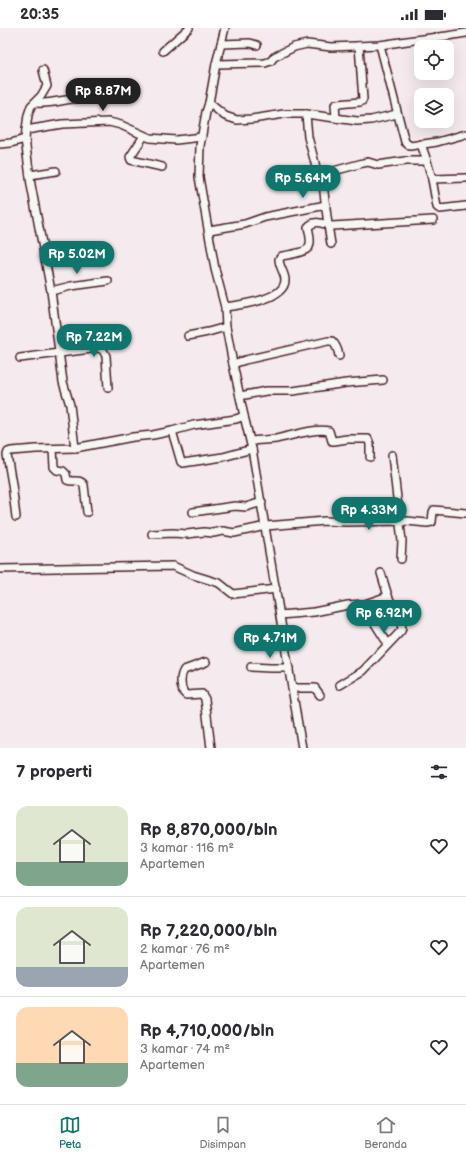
<!DOCTYPE html>
<html lang="id">
<head>
<meta charset="utf-8">
<style>
	:root { --surface:#fff; --page:#f7f7f7; --text:#2b2b33; --muted:#7c7c81; --line:#e1e1e2; --accent:#0f766e }
	body { margin:0; font-family:"Balsamiq Sans",sans-serif; background:var(--page); color:var(--text); height:100vh; display:flex; flex-direction:column; font-size:15px; white-space:nowrap }
	* { box-sizing:border-box; margin:0 }
	p { font-size:13px; color:var(--muted) }
	.icon { flex:none; width:22px; height:22px; fill:none; stroke:currentColor; stroke-width:2; stroke-linecap:round; stroke-linejoin:round }
	.map { position:relative; height:720px; overflow:hidden }
	.side { display:flex; flex-direction:column; background:var(--surface); flex:1 }
	.side>* { flex:none }
	.controls { position:absolute; left:414px; top:12px; display:grid; gap:8px }
	.controls a { display:grid; place-items:center; width:40px; height:40px; border-radius:8px; background:var(--surface); box-shadow:0 4px 16px #0002; font-size:20px }
	.price { position:absolute; translate:-50% -34px; padding:0 9px; border-radius:14px; background:var(--accent); color:#fff; font-size:13px; line-height:26px; filter:drop-shadow(0 1px 2px #0008) }
	.price::after { content:''; position:absolute; left:50%; top:24px; width:12px; height:9px; margin-left:-6px; background:inherit; clip-path:polygon(0 0,100% 0,50% 100%) }
	.price.current { background:#222; color:#fff }
	ul { padding:0; list-style:none }
	li { display:flex; align-items:center; gap:12px; height:100px; padding:0 16px }
	li+li { border-top:1px solid var(--line) }
	li span { display:grid; place-items:center; flex:none; width:112px; height:80px; border-radius:12px; color:#555 }
	li>.icon { margin-inline-start:auto }
	span .icon { width:48px; height:48px; fill:#fffc; stroke-width:1 }
	li b { font-size:17px }
	h2 { display:flex; justify-content:space-between; align-items:center; height:48px; padding:0 16px; font-size:17px }
	.status { display:flex; justify-content:space-between; align-items:center; height:28px; padding:0 20px; background:var(--surface); direction:ltr }
	.status svg { height:11px; fill:currentColor }
	.menu { display:flex; justify-content:space-around; align-items:center; height:56px; border-top:1px solid var(--line); background:var(--surface); font-size:11px; color:var(--muted) }
	.menu a { display:grid; justify-items:center; gap:2px }
	.menu .current { color:var(--accent) }
	.map>svg:first-child { display:block }
	.lines { fill:none; stroke-linecap:round; stroke-linejoin:round }
	.minor-casing { stroke:#4a1f2b; stroke-width:10 }
	.minor { stroke:#f6f6f2; stroke-width:7 }
</style>
</head>
<body>
<div class="status"><b>20:35</b><svg viewBox="0 0 49 12"><path d="M0 12V9h3v3zM5 12V6h3v6zM10 12V3h3v9zM15 12V0h3v12zM26 1h20v11H26zM47 4h2v5h-2z"/></svg></div>
<div class="map">
<svg width="466" height="720" viewBox="0 0 466 720">
	<rect width="100%" height="100%" fill="#f5eaed"/>
	<filter id="ink" filterUnits="userSpaceOnUse"><feTurbulence type="fractalNoise" baseFrequency=".025" numOctaves="2"/><feDisplacementMap in="SourceGraphic" scale="8" xChannelSelector="R" yChannelSelector="G"/><feConvolveMatrix kernelMatrix="1 2 1 2 8 2 1 2 1" color-interpolation-filters="sRGB"/></filter>
	<g filter="url(#ink)">
		<g class="lines">
			<defs>
				<g id="minor">
					<path d="M225 0 216 36 209 75 206 84 200 118 199 149 215 241 225 279 226 299 233 336 244 388 252 421 302 720"/>
					<path d="M221 16 250 15 257 17"/>
					<path d="M380 17 405 114 410 118 437 114 466 106"/>
					<path d="M163 23 189 0"/>
					<path d="M216 36 265 35 271 33 274 29 294 19 307 16 331 19 380 17 414 12 447 8 466 5"/>
					<path d="M35 75C48 76 59 73 72 71 84 69 95 68 107 67"/>
					<path d="M209 75 225 88 237 92 252 91 284 86H306L308 109 315 135 316 142 323 156 328 197 332 198 433 192"/>
					<path d="M306 86 357 93 371 92 397 86"/>
					<path d="M336 90 335 77 337 76 360 74 362 73 363 71 359 18"/>
					<path d="M26 102 28 87 31 78 41 68 47 58 43 42"/>
					<path d="M144 108 130 129 131 132 162 139"/>
					<path d="M0 116 11 115 25 111"/>
					<path d="M421 116 427 133"/>
					<path d="M30 147 56 143"/>
					<path d="M319 147 363 135 368 134 378 137 405 133H427L432 151 437 179 440 181 466 178"/>
					<path d="M432 151 466 150"/>
					<path d="M209 202 245 196 265 189 326 177"/>
					<path d="M51 263 71 258 108 253"/>
					<path d="M225 279C240 277 285 272 285 252 285 245 279 239 279 231L282 228C288 227 307 224 309 219 312 214 309 204 308 199 314 192 320 195 328 197L331 216"/>
					<path d="M188 308 208 304 226 299"/>
					<path d="M20 330 99 320 103 322 106 328 108 360"/>
					<path d="M233 336 245 332 328 313H332C336 317 338 321 339 328"/>
					<path d="M240 368 266 363H293L346 355 383 352"/>
					<path d="M172 403 181 434 183 435 223 429 252 421"/>
					<path d="M251 413C259 412 268 412 276 411 292 408 313 400 329 403L332 413H334L347 411H368L370 416V429"/>
					<path d="M75 420 70 377 63 354 51 263 31 157 25 111 26 102 62 96 109 94 121 97 150 110 176 112 202 109"/>
					<path d="M53 421 54 439 57 442 63 443 66 446 67 452C73 455 80 450 84 457L87 484"/>
					<path d="M392 427 402 513 401 531"/>
					<path d="M193 484 235 478 246 479 262 474"/>
					<path d="M16 489 12 456 7 427 8 424 11 423 36 421 75 420 133 409 153 407 172 403 194 397 236 391 244 388"/>
					<path d="M152 506 173 505 187 506 204 504 213 505 223 503 234 505 266 498 325 493 347 494 407 493 427 495 432 494 433 484 434 482 466 485"/>
					<path d="M0 541 173 538 193 547 219 555 233 566 276 561"/>
					<path d="M280 587 314 584 348 577 365 576 388 568"/>
					<path d="M374 594 388 616"/>
					<path d="M206 634 184 642C180 648 180 659 184 665L186 667 202 666 205 671 211 720"/>
					<path d="M251 639 270 640H289"/>
					<path d="M340 657 363 643 401 603 402 600 401 596 388 568 381 545"/>
					<path d="M292 660H315L320 667"/>
				</g>
			</defs>
			<use href="#minor" class="minor-casing"/>
			<use href="#minor" class="minor"/>
		</g>
	</g>
</svg>
<div class="controls">
<a><svg class="icon" aria-label="locate" viewBox="0 0 24 24"><circle cx="12" cy="12" r="6"/><path d="M12 2v4M12 18v4M2 12h4M18 12h4"/></svg></a>
<a><svg class="icon" aria-label="layers" viewBox="0 0 24 24"><path d="M12 4l9 5-9 5-9-5zM3 14l9 5 9-5"/></svg></a>
</div>
<b class="price current" style="left:103px;top:84px">Rp 8.87M</b>
<b class="price" style="left:303px;top:171px">Rp 5.64M</b>
<b class="price" style="left:77px;top:247px">Rp 5.02M</b>
<b class="price" style="left:94px;top:330px">Rp 7.22M</b>
<b class="price" style="left:369px;top:503px">Rp 4.33M</b>
<b class="price" style="left:384px;top:606px">Rp 6.92M</b>
<b class="price" style="left:270px;top:631px">Rp 4.71M</b>
</div>
<section class="side">
<h2>7 properti<svg class="icon" aria-label="filters" viewBox="0 0 24 24"><path d="M4 7h16M4 17h16"/><circle cx="9" cy="7" r="2"/><circle cx="15" cy="17" r="2"/></svg></h2>
<ul>
<li><span style="background:linear-gradient(#dfe7d0 70%,#7fa58c 0)"><svg class="icon" aria-label="home" viewBox="0 0 24 24"><path d="M3 11l9-7 9 7M6 9v11h12V9"/></svg></span><div><b>Rp 8,870,000/bln</b><p>3 kamar · 116 m²</p><p>Apartemen</p></div><svg class="icon" aria-label="heart" viewBox="0 0 24 24"><path d="M12 20l-8-8c-3-5 5-10 8-4 3-6 11-1 8 4z"/></svg></li>
<li><span style="background:linear-gradient(#dfe7d0 75%,#9aa5b1 0)"><svg class="icon" aria-label="home" viewBox="0 0 24 24"><path d="M3 11l9-7 9 7M6 9v11h12V9"/></svg></span><div><b>Rp 7,220,000/bln</b><p>2 kamar · 76 m²</p><p>Apartemen</p></div><svg class="icon" aria-label="heart" viewBox="0 0 24 24"><path d="M12 20l-8-8c-3-5 5-10 8-4 3-6 11-1 8 4z"/></svg></li>
<li><span style="background:linear-gradient(#ffd9b3 70%,#7fa58c 0)"><svg class="icon" aria-label="home" viewBox="0 0 24 24"><path d="M3 11l9-7 9 7M6 9v11h12V9"/></svg></span><div><b>Rp 4,710,000/bln</b><p>3 kamar · 74 m²</p><p>Apartemen</p></div><svg class="icon" aria-label="heart" viewBox="0 0 24 24"><path d="M12 20l-8-8c-3-5 5-10 8-4 3-6 11-1 8 4z"/></svg></li>
</ul>
</section>
<nav class="menu">
<a class="current"><svg class="icon" aria-label="map" viewBox="0 0 24 24"><path d="M3 6l6-2 6 2 6-2v14l-6 2-6-2-6 2zM9 4v14M15 6v14"/></svg>Peta</a>
<a><svg class="icon" aria-label="saved" viewBox="0 0 24 24"><path d="M7 4h10v16l-5-4-5 4z"/></svg>Disimpan</a>
<a><svg class="icon" aria-label="home" viewBox="0 0 24 24"><path d="M3 11l9-7 9 7M6 9v11h12V9"/></svg>Beranda</a>
</nav>
</body>
</html>
